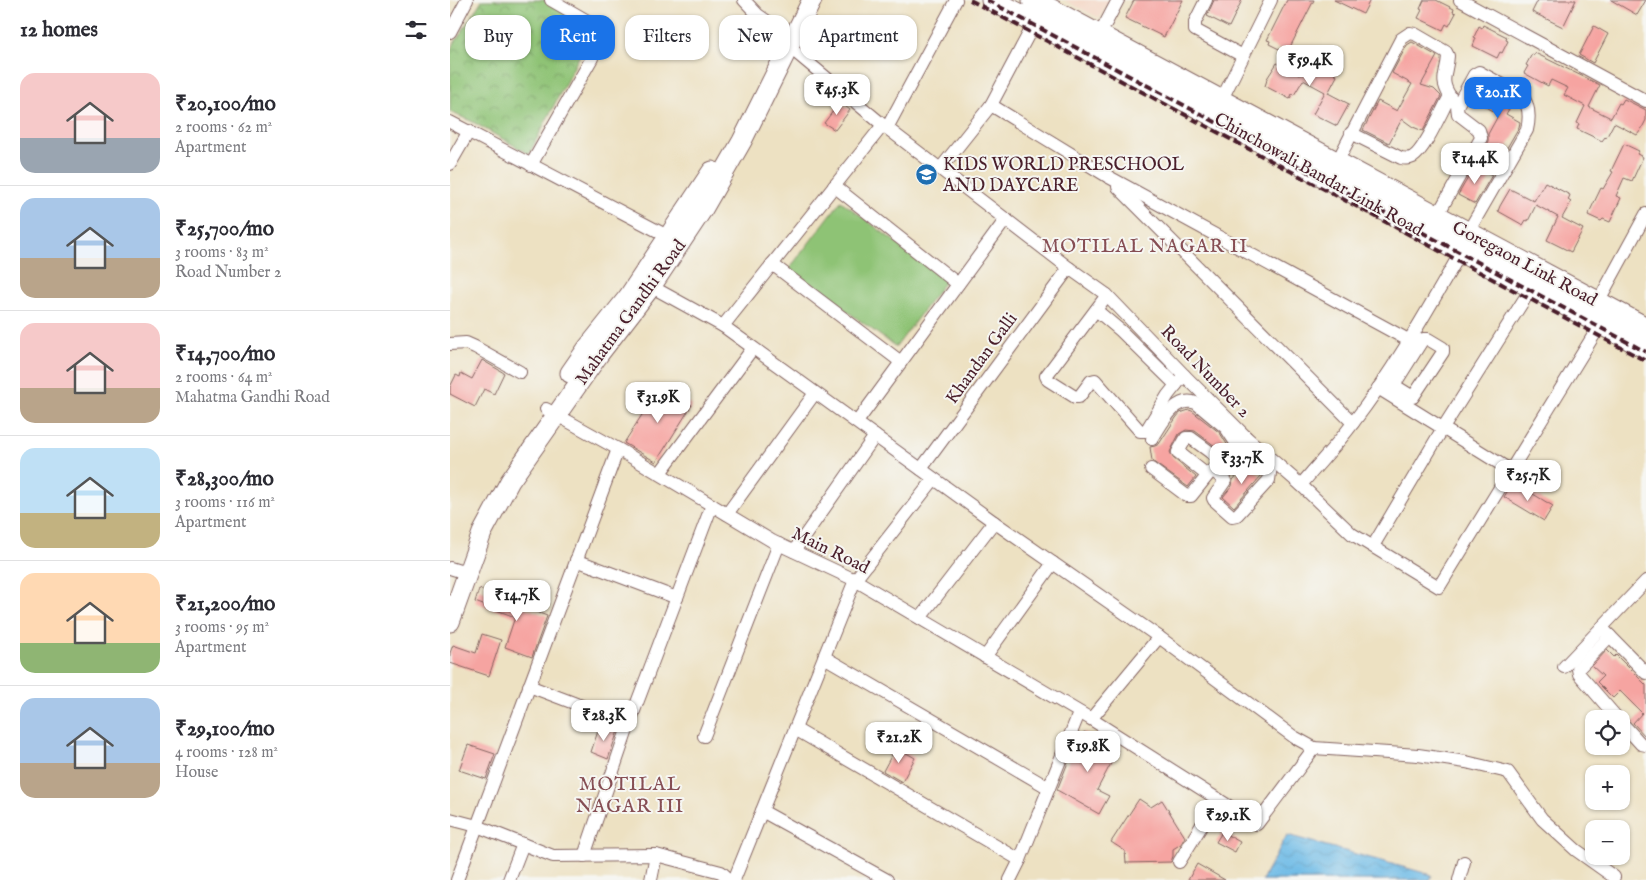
<!DOCTYPE html>
<html lang="en">
<head>
<meta charset="utf-8">
<style>
	:root { --surface:#fff; --page:#f7f7f7; --text:#2b2b33; --muted:#7c7c81; --line:#e1e1e2; --accent:#1a73e8 }
	body { margin:0; font-family:"IM FELL English",serif; background:var(--page); color:var(--text); height:100vh; display:flex; flex-direction:column; font-size:19px; white-space:nowrap }
	* { box-sizing:border-box; margin:0 }
	p { font-size:16px; color:var(--muted) }
	.icon { flex:none; width:28px; height:28px; fill:none; stroke:currentColor; stroke-width:2; stroke-linecap:round; stroke-linejoin:round }
	.map { position:relative; flex:1; overflow:hidden }
	.drawer { display:flex; flex-direction:column; background:var(--surface); width:450px }
	.drawer>* { flex:none }
	.banner { position:absolute; left:15px; top:15px; width:475px; height:45px; display:flex; gap:10px }
	.tools { position:absolute; left:1135px; top:710px; display:grid; gap:10px }
	.tools a { display:grid; place-items:center; width:45px; height:45px; border-radius:10px; background:var(--surface); box-shadow:0 1px 4px #0004; font-size:25px }
	.price { position:absolute; translate:-50% -42px; padding:0 11px; border-radius:10px; background:#fff; color:#222; font-size:16px; line-height:32px; filter:drop-shadow(0 1px 2px #0008) }
	.price::after { content:''; position:absolute; left:50%; top:30px; width:15px; height:11px; margin-left:-8px; background:inherit; clip-path:polygon(0 0,100% 0,50% 100%) }
	.price.selected { background:var(--accent); color:#fff }
	ul { padding:0; list-style:none }
	li { display:flex; align-items:center; gap:15px; height:125px; padding:0 20px }
	li+li { border-top:1px solid var(--line) }
	li span { display:grid; place-items:center; flex:none; width:140px; height:100px; border-radius:15px; color:#555 }
	li>.icon { margin-inline-start:auto }
	span .icon { width:60px; height:60px; fill:#fffc; stroke-width:1 }
	li b { font-size:21px }
	h2 { display:flex; justify-content:space-between; align-items:center; height:60px; padding:0 20px; font-size:21px }
	.tag { padding:0 18px; border-radius:15px; background:var(--surface); box-shadow:0 1px 4px #0004; font-size:18px; line-height:45px }
	.tag.selected { background:var(--accent); color:#fff }
	main { display:flex; flex:1; min-height:0 }
	.map>svg:first-child { display:block }
	.built { fill:#f4d3c0 }
	.grass { fill:#8ec375; stroke:#6c7150 }
	.park { fill:url(#park-crowns); stroke:#6c7150 }
	.water { fill:url(#water-waves); stroke:#5b6c88 }
	.building { fill:#f6a4a1 }
	.lines { fill:none; stroke-linecap:round; stroke-linejoin:round }
	.minor-casing { stroke:#836360; stroke-width:14 }
	.secondary-casing { stroke:#836360; stroke-width:21 }
	.primary-casing { stroke:#836360; stroke-width:23 }
	.minor { stroke:#fff; stroke-width:12 }
	.secondary { stroke:#fff; stroke-width:19 }
	.primary { stroke:#fff; stroke-width:21 }
	.rail { stroke:#4a1f2b; stroke-width:4; stroke-dasharray:8 4; stroke-linecap:butt }
	.labels { text-anchor:middle; stroke-width:4; stroke-linejoin:round; paint-order:stroke }
	.poi-label { font-size:18px; fill:#4a1f2b; stroke:#f6f6f2; text-anchor:start }
	.street-label { font-size:18px; fill:#4a1f2b; stroke:#f6f6f2 }
	.neighbourhood-label { font-size:19px; letter-spacing:1px; fill:#864e54; stroke:#f6f6f2 }
</style>
</head>
<body>
<main>
<section class="drawer">
<h2>12 homes<svg class="icon" aria-label="filters" viewBox="0 0 24 24"><path d="M4 7h16M4 17h16"/><circle cx="9" cy="7" r="2"/><circle cx="15" cy="17" r="2"/></svg></h2>
<ul>
<li><span style="background:linear-gradient(#f6c9c9 65%,#9aa5b1 0)"><svg class="icon" aria-label="home" viewBox="0 0 24 24"><path d="M3 11l9-7 9 7M6 9v11h12V9"/></svg></span><div><b>₹20,100/mo</b><p>2 rooms · 62 m²</p><p>Apartment</p></div></li>
<li><span style="background:linear-gradient(#a9c7e8 60%,#b9a48a 0)"><svg class="icon" aria-label="home" viewBox="0 0 24 24"><path d="M3 11l9-7 9 7M6 9v11h12V9"/></svg></span><div><b>₹25,700/mo</b><p>3 rooms · 83 m²</p><p>Road Number 2</p></div></li>
<li><span style="background:linear-gradient(#f6c9c9 65%,#b9a48a 0)"><svg class="icon" aria-label="home" viewBox="0 0 24 24"><path d="M3 11l9-7 9 7M6 9v11h12V9"/></svg></span><div><b>₹14,700/mo</b><p>2 rooms · 64 m²</p><p>Mahatma Gandhi Road</p></div></li>
<li><span style="background:linear-gradient(#bfe0f5 65%,#c2b280 0)"><svg class="icon" aria-label="home" viewBox="0 0 24 24"><path d="M3 11l9-7 9 7M6 9v11h12V9"/></svg></span><div><b>₹28,300/mo</b><p>3 rooms · 116 m²</p><p>Apartment</p></div></li>
<li><span style="background:linear-gradient(#ffd9b3 70%,#8fb573 0)"><svg class="icon" aria-label="home" viewBox="0 0 24 24"><path d="M3 11l9-7 9 7M6 9v11h12V9"/></svg></span><div><b>₹21,200/mo</b><p>3 rooms · 95 m²</p><p>Apartment</p></div></li>
<li><span style="background:linear-gradient(#a9c7e8 65%,#b9a48a 0)"><svg class="icon" aria-label="home" viewBox="0 0 24 24"><path d="M3 11l9-7 9 7M6 9v11h12V9"/></svg></span><div><b>₹29,100/mo</b><p>4 rooms · 128 m²</p><p>House</p></div></li>
</ul>
</section>
<div class="map">
<svg width="1196" height="880" viewBox="0 0 1196 880">
	<defs>
		<pattern id="park-crowns" width="20" height="18" patternUnits="userSpaceOnUse" patternTransform="scale(1.25)"><rect width="20" height="18" fill="#8ec375"/><path d="M2 6a3 3 0 1 1 6 0M12 15a3 3 0 1 1 6 0" fill="none" stroke="#769e60"/></pattern>
		<pattern id="water-waves" width="16" height="10" patternUnits="userSpaceOnUse" patternTransform="scale(1.25)"><rect width="16" height="10" fill="#6cbae6"/><path d="M0 5q4-4 8 0t8 0" fill="none" stroke="#5f9fc5"/></pattern>
	</defs>
	<rect width="100%" height="100%" fill="#f6f6f2"/>
	<filter id="ink" filterUnits="userSpaceOnUse"><feTurbulence type="fractalNoise" baseFrequency=".02" numOctaves="2"/><feDisplacementMap in="SourceGraphic" scale="10" xChannelSelector="R" yChannelSelector="G"/><feConvolveMatrix kernelMatrix="1 2 1 2 8 2 1 2 1" color-interpolation-filters="sRGB"/></filter>
	<filter id="wash" filterUnits="userSpaceOnUse"><feTurbulence type="fractalNoise" baseFrequency=".0096" numOctaves="4" result="noise"/><feDisplacementMap in="SourceGraphic" scale="20" xChannelSelector="R" yChannelSelector="G"/><feGaussianBlur stdDeviation="1.12" result="paint"/><feColorMatrix in="noise" values="0 0 0 0 0 0 0 0 0 0 0 0 0 0 0 0 0 1.4 0 .05"/><feComposite in="paint" operator="in"/></filter>
	<g filter="url(#wash)">
		<rect width="100%" height="100%" fill="#ede1c2"/>
		<path class="built" d="M614 0H659L650 18Z"/>
		<path class="grass" d="M391 201 496 280 446 347 339 269Z"/>
		<path class="park" d="M32 0H101L139 28 132 51 79 154 21 121 0 112V50Z"/>
		<path class="water" d="M837 835 982 875 980 880H812Z"/>
		<g id="blocks">
			<g class="building">
				<path d="M684 0H733L714 37 675 18Z"/>
				<path d="M764 0H792L779 27 757 16Z"/>
				<path d="M837 0H864L837 53 819 44 820 41 817 40Z"/>
				<path d="M884 0H920L913 14Z"/>
				<path d="M974 0H986L1004 9 1003 12 1006 13 999 26 996 24 993 30 968 18 972 10 970 9Z"/>
				<path d="M1088 0H1126L1113 27 1082 12Z"/>
				<path d="M1161 0H1196L1187 15Z"/>
				<path d="M1033 25 1057 37 1056 40 1058 41 1052 53 1050 52 1047 58 1023 46 1026 38 1024 37 1029 26 1032 28Z"/>
				<path d="M1144 26 1158 34 1143 63 1129 55Z"/>
				<path d="M962 42 987 56 971 85 984 89 991 96 973 131 963 127 952 119 939 143 913 130 928 101 947 111 962 84 942 73 957 45Z"/>
				<path d="M1085 53 1150 85 1139 107 1161 118 1169 103 1171 104 1174 99 1196 110V120L1191 130 1187 135 1164 123 1156 138 1155 137 1152 141 1127 129 1129 124 1127 123 1135 106 1114 95 1118 88 1101 80 1098 86 1074 73 1078 66 1076 65 1082 54 1084 55Z"/>
				<path d="M862 57 887 70 884 74 887 76 878 93 899 104 887 126 863 114 875 92 853 80 844 95 842 94 840 99 815 86 817 80H816L827 63 850 75 858 60 859 61Z"/>
				<path d="M1030 82 1064 101 1056 114 1070 122 1069 127 1051 158 1034 149 1038 141V134L1049 114 1025 101 1026 99 1022 96Z"/>
				<path d="M390 102 400 110 385 130 374 123Z"/>
				<path d="M1174 144 1189 151 1187 154 1193 157 1182 181 1174 178 1166 196 1171 198 1160 222 1153 219 1151 221 1138 215 1151 188 1153 189 1163 172 1161 171Z"/>
				<path d="M1025 166 1042 175 1025 204 1008 195Z"/>
				<path d="M1095 182 1120 195 1118 200 1121 202 1112 218 1133 229 1121 252 1097 240 1108 217 1086 205 1078 221 1076 220 1073 225 1048 211 1050 206 1060 189 1084 201Z"/>
				<path d="M32 360 54 373 44 394 34 389 25 407 0 394V387L6 375 10 377 11 373 22 379Z"/>
				<path d="M211 385 242 405 206 462 174 443Z"/>
				<path d="M739 410 742 411 770 433 778 446 773 452 745 431 736 430 729 434 720 452 723 458 746 477 738 487 702 461 700 447 705 446 709 444 726 418 730 413Z"/>
				<path d="M797 464 811 476 784 507 773 497 782 486 783 480Z"/>
				<path d="M1063 482 1103 506 1094 521 1054 497Z"/>
				<path d="M29 589 66 602V604L97 616 82 657 55 647 65 617 25 602Z"/>
				<path d="M32 634 51 640 39 676 0 663V653L3 645 26 653Z"/>
				<path d="M1157 650 1164 657 1166 655 1196 685V737L1183 723 1192 713 1170 691 1163 698 1147 682 1153 676 1142 666Z"/>
				<path d="M150 725 168 731 158 759 141 752Z"/>
				<path d="M634 732 668 750 647 790 659 796 649 814 607 790 617 765Z"/>
				<path d="M18 745 45 754 36 779 9 770Z"/>
				<path d="M446 747 465 758 452 782 433 771Z"/>
				<path d="M689 799 701 807 712 800 735 837 731 844 723 849V856L721 862 676 863 675 851 661 842Z"/>
				<path d="M772 832 790 842 785 852 766 842Z"/>
				<path d="M747 864 775 880H738Z"/>
			</g>
		</g>
	</g>
	<g filter="url(#ink)">
		<use href="#blocks" fill-opacity="0" stroke="#836360" stroke-width="1"/>
		<g class="lines">
			<defs>
				<g id="minor">
					<path d="M294 0 308 15 334 33"/>
					<path d="M756 0 745 22V30L793 56"/>
					<path d="M1010 0 1196 101"/>
					<path d="M0 32 17 0"/>
					<path d="M650 34 668 0"/>
					<path d="M331 40 433 125 619 268 657 295 734 375 796 437 851 485 902 534 989 587 1150 325"/>
					<path d="M541 105 585 22"/>
					<path d="M769 105 821 0"/>
					<path d="M0 122 223 239"/>
					<path d="M437 128 506 0"/>
					<path d="M887 162 951 39 960 33 965 34 996 52 998 56C997 74 989 79 1000 96 992 110 975 150 963 157 959 159 956 159 951 158L901 133"/>
					<path d="M0 164 19 131"/>
					<path d="M81 165 142 58C145 45 145 37 141 23L101 0"/>
					<path d="M490 169 541 105 657 176 960 341"/>
					<path d="M384 186 508 284"/>
					<path d="M668 187 903 423"/>
					<path d="M987 216 1031 138 1029 130 1008 114 1007 106 1024 75 1029 72 1071 95C1080 105 1080 117 1077 130L1018 232"/>
					<path d="M322 264 451 362"/>
					<path d="M195 283 273 326 544 522 709 637 844 737 864 748 968 755 1016 762 1058 772 1092 819 1126 850 1164 877"/>
					<path d="M657 295 596 376 598 380 625 397H629L641 381 645 380 690 431H696L718 395 734 375"/>
					<path d="M1148 302 1196 214"/>
					<path d="M646 310 671 331 726 385"/>
					<path d="M273 326 433 125"/>
					<path d="M0 344 16 343 25 347 70 372"/>
					<path d="M934 379 963 397 993 352V348L978 339H973L944 385"/>
					<path d="M928 388 1060 470"/>
					<path d="M96 409 168 449 322 541 405 580 641 719 807 824 864 748"/>
					<path d="M407 422 556 219"/>
					<path d="M702 439C712 424 725 395 746 403L776 428 788 446 820 473 819 480 787 515 782 516 764 500 763 498 775 481 766 473C776 461 786 449 796 437"/>
					<path d="M471 469 619 268"/>
					<path d="M701 469 737 496H741L762 470"/>
					<path d="M210 473 303 348"/>
					<path d="M757 475 728 452 736 438H741L775 463"/>
					<path d="M851 485C868 464 887 445 903 423 944 370 977 311 1011 252"/>
					<path d="M277 514 365 393"/>
					<path d="M923 546 993 428 1082 287"/>
					<path d="M344 551 425 436"/>
					<path d="M126 560 227 598"/>
					<path d="M0 568 16 573"/>
					<path d="M470 618 544 522"/>
					<path d="M1154 630 1196 673"/>
					<path d="M1160 636 1128 669 1129 674 1168 719"/>
					<path d="M374 657 599 788"/>
					<path d="M535 657 603 563"/>
					<path d="M1114 667 1196 581"/>
					<path d="M79 686 179 724 134 856"/>
					<path d="M641 719 709 637"/>
					<path d="M1171 722 1191 744 1196 745"/>
					<path d="M179 724 262 505"/>
					<path d="M345 729 570 860"/>
					<path d="M254 736 329 544"/>
					<path d="M312 811 437 880"/>
					<path d="M0 819 27 826 103 856 206 855 271 872 280 880"/>
					<path d="M729 862 768 799"/>
					<path d="M7 880 168 449"/>
					<path d="M59 880 73 844"/>
					<path d="M201 880 206 855"/>
					<path d="M284 880 405 580 484 479"/>
					<path d="M560 880 570 860 629 713"/>
					<path d="M1009 880 1014 862"/>
				</g>
				<g id="secondary">
					<path d="M120 373 138 347 178 297 262 171"/>
					<path d="M0 622 32 533 60 481 150 353 201 287 253 209 292 141 362 0"/>
				</g>
				<g id="primary">
					<path d="M542 0 755 111 1011 252 1082 287 1196 348"/>
					<path d="M583 0 1196 328"/>
				</g>
			</defs>
			<use href="#minor" class="minor-casing"/>
			<use href="#secondary" class="secondary-casing"/>
			<use href="#primary" class="primary-casing"/>
			<use href="#minor" class="minor"/>
			<use href="#secondary" class="secondary"/>
			<use href="#primary" class="primary"/>
			<g class="rail">
				<path d="M520 0 1196 361"/>
				<path d="M537 0 1196 352"/>
			</g>
		</g>
	</g>
	<defs>
		<symbol id="school-disc" viewBox="-11 -11 22 22"><circle r="9.5" fill="#1f6fb2" stroke="#f6f6f2"/><path d="M0-5L7-2L0 1L-7-2ZM-4 1L0 2.5L4 1V4Q0 6-4 4Z" fill="#fff"/></symbol>
	</defs>
	<g fill-rule="evenodd">
		<use href="#school-disc" x="464" y="162" width="25" height="25"/>
	</g>
	<g class="labels">
		<g class="poi-label">
			<text x="493" y="170">KIDS WORLD PRESCHOOL<tspan x="493" dy="21">AND DAYCARE</tspan></text>
		</g>
		<g class="street-label">
			<text transform="translate(869 174) rotate(29)" y="6">Chinchowali Bandar Link Road</text>
			<text transform="translate(1075 263) rotate(28)" y="6">Goregaon Link Road</text>
			<text transform="translate(180 312) rotate(-54)" y="6">Mahatma Gandhi Road</text>
			<text transform="translate(531 358) rotate(-54)" y="6">Khandan Galli</text>
			<text transform="translate(756 371) rotate(46)" y="6">Road Number 2</text>
			<text transform="translate(381 550) rotate(26)" y="6">Main Road</text>
		</g>
		<g class="neighbourhood-label">
			<text x="695" y="252">MOTILAL NAGAR II</text>
			<text x="180" y="790">MOTILAL<tspan x="180" dy="22">NAGAR III</tspan></text>
		</g>
	</g>
</svg>
<div class="tools">
<a><svg class="icon" aria-label="locate" viewBox="0 0 24 24"><circle cx="12" cy="12" r="6"/><path d="M12 2v4M12 18v4M2 12h4M18 12h4"/></svg></a>
<a>+</a>
<a>−</a>
</div>
<b class="price" style="left:860px;top:87px">₹59.4K</b>
<b class="price" style="left:387px;top:116px">₹45.3K</b>
<b class="price selected" style="left:1048px;top:119px">₹20.1K</b>
<b class="price" style="left:1025px;top:185px">₹14.4K</b>
<b class="price" style="left:208px;top:424px">₹31.9K</b>
<b class="price" style="left:792px;top:485px">₹33.7K</b>
<b class="price" style="left:1078px;top:502px">₹25.7K</b>
<b class="price" style="left:67px;top:622px">₹14.7K</b>
<b class="price" style="left:154px;top:742px">₹28.3K</b>
<b class="price" style="left:449px;top:764px">₹21.2K</b>
<b class="price" style="left:638px;top:773px">₹19.8K</b>
<b class="price" style="left:778px;top:842px">₹29.1K</b>
<div class="banner">
<a class="tag">Buy</a>
<a class="tag selected">Rent</a>
<a class="tag">Filters</a>
<a class="tag">New</a>
<a class="tag">Apartment</a>
</div>
</div>
</main>
</body>
</html>
